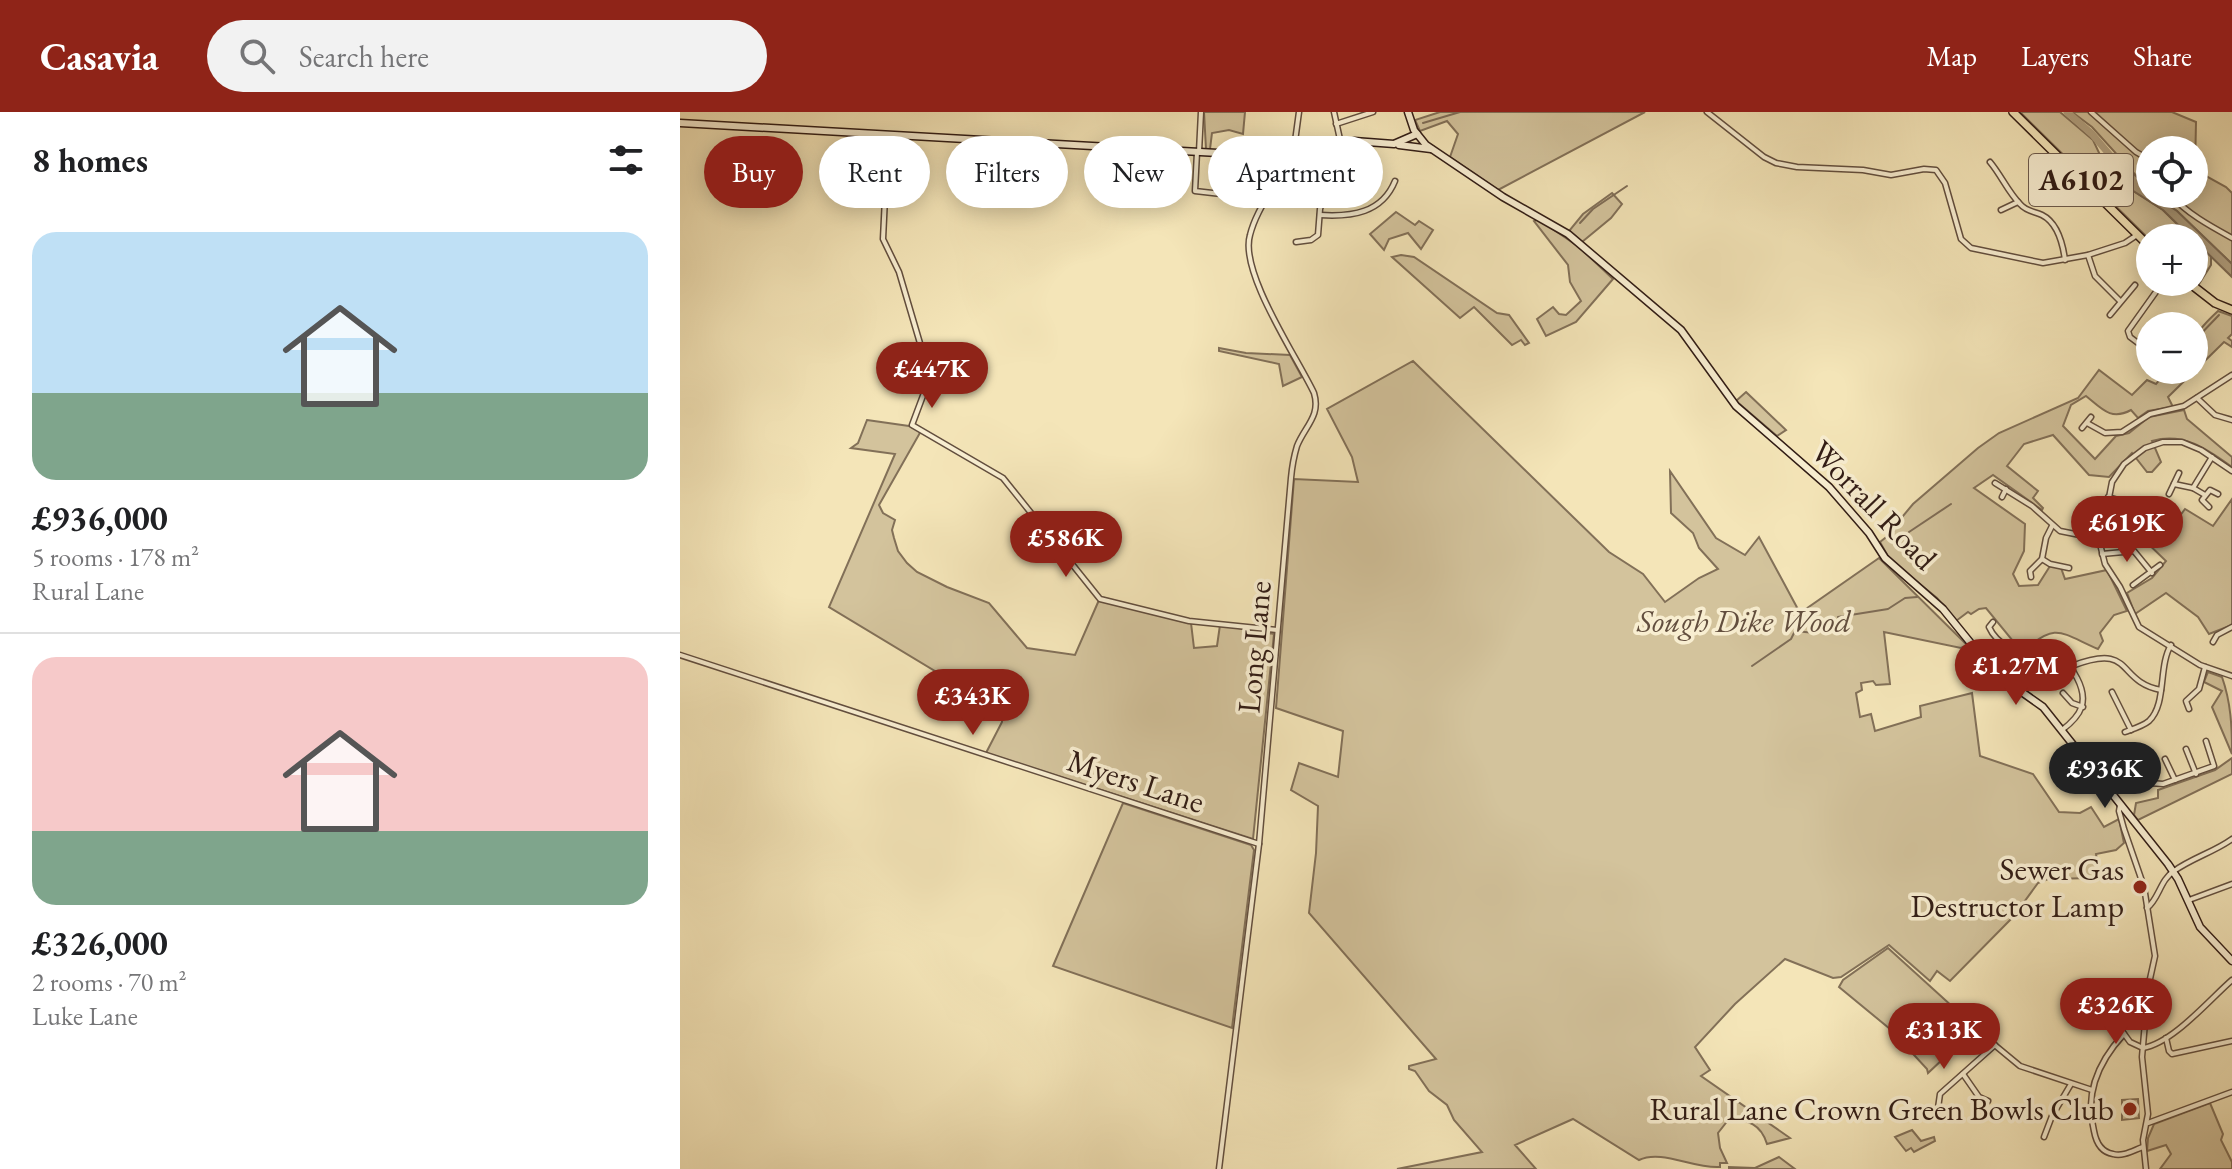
<!DOCTYPE html>
<html lang="en">
<head>
<meta charset="utf-8">
<style>
	:root { --surface:#fff; --page:#f2f2f2; --text:#202124; --muted:#757577; --line:#e0e0e0; --accent:#8f2418 }
	body { margin:0; font-family:"EB Garamond",serif; background:var(--page); color:var(--text); height:100vh; display:flex; flex-direction:column; font-size:30px; white-space:nowrap }
	* { box-sizing:border-box; margin:0 }
	p { font-size:26px; color:var(--muted) }
	.icon { flex:none; width:44px; height:44px; fill:none; stroke:currentColor; stroke-width:2; stroke-linecap:round; stroke-linejoin:round }
	.map { position:relative; flex:1; overflow:hidden }
	.drawer { display:flex; flex-direction:column; background:var(--surface); width:680px }
	.drawer>* { flex:none }
	.banner { position:absolute; left:24px; top:24px; width:760px; height:72px; display:flex; gap:16px }
	.tools { position:absolute; left:1456px; top:24px; display:grid; gap:16px }
	.tools a { display:grid; place-items:center; width:72px; height:72px; border-radius:50%; background:var(--surface); box-shadow:0 4px 20px #0003; font-size:40px }
	.price { position:absolute; translate:-50% -68px; padding:0 18px; border-radius:28px; background:var(--accent); color:#fff; font-size:26px; line-height:52px; filter:drop-shadow(0 2px 4px #0008) }
	.price::after { content:''; position:absolute; left:50%; top:48px; width:24px; height:18px; margin-left:-12px; background:inherit; clip-path:polygon(0 0,100% 0,50% 100%) }
	.price.on { background:#222; color:#fff }
	ul { padding:0; list-style:none }
	li { display:grid; align-content:center; gap:16px; height:424px; padding:0 32px }
	li+li { border-top:2px solid var(--line) }
	li span { display:grid; place-items:center; height:248px; border-radius:24px; color:#555 }
	li>.icon { margin-inline-start:auto }
	span .icon { width:144px; height:144px; fill:#fffc; stroke-width:1 }
	li b { font-size:34px }
	h2 { display:flex; justify-content:space-between; align-items:center; height:96px; padding:0 32px; font-size:34px }
	.chip { padding:0 28px; border-radius:36px; background:var(--surface); box-shadow:0 4px 20px #0003; font-size:28px; line-height:72px }
	.chip.on { background:var(--accent); color:#fff }
	header { display:flex; align-items:center; gap:48px; box-sizing:border-box; height:112px; padding:0 40px; background:var(--accent); color:#fff }
	header strong { font-size:38px }
	nav { display:flex; gap:44px; margin-inline-start:auto; font-size:28px }
	.search { width:560px; height:72px; background:var(--page); display:flex; align-items:center; gap:20px; box-sizing:border-box; padding:0 28px; border-radius:44px; color:var(--muted); font-size:30px }
	main { display:flex; flex:1; min-height:0 }
	.map>svg:first-child { display:block }
	.green { fill:#d3c39c; stroke:#827058; stroke-width:2 }
	.water { fill:#b2a181; stroke:#7e6c56; stroke-width:2 }
	.lines { fill:none; stroke-linecap:round; stroke-linejoin:round }
	.stream { stroke:#7e6c56; stroke-width:2 }
	.river { stroke:#b2a181; stroke-width:7 }
	.street-casing { stroke:#624e3e; stroke-width:7 }
	.secondary-casing { stroke:#311c15; stroke-width:9 }
	.primary-casing { stroke:#311c15; stroke-width:10 }
	.street { stroke:#f8eed1; stroke-width:4 }
	.secondary { stroke:#f8eed1; stroke-width:6 }
	.primary { stroke:#f4e5b8; stroke-width:7 }
	.poi-dot { fill:#8f2418; stroke:#f8eed1; stroke-width:3 }
	.labels { text-anchor:middle; stroke-width:7; stroke-linejoin:round; paint-order:stroke }
	.shield { fill:#f8eed1; stroke:#6d5b4d; stroke-width:2 }
	.shield-label { font-size:30px; font-weight:bold; fill:#311c15 }
	.street-label { font-size:32px; fill:#311c15; stroke:#f8eed1 }
	.park-label { font-size:32px; font-style:italic; fill:#624e3e; stroke:#f8eed1 }
	.poi-label { font-size:32px; fill:#311c15; stroke:#f8eed1; text-anchor:end }
</style>
</head>
<body>
<header>
<strong>Casavia</strong>
<div class="search"><svg class="icon" aria-label="search" viewBox="0 0 24 24"><circle cx="10" cy="10" r="6"/><path d="M15 15l6 6"/></svg>Search here</div>
<nav><a>Map</a><a>Layers</a><a>Share</a></nav>
</header>
<main>
<section class="drawer">
<h2>8 homes<svg class="icon" aria-label="filters" viewBox="0 0 24 24"><path d="M4 7h16M4 17h16"/><circle cx="9" cy="7" r="2"/><circle cx="15" cy="17" r="2"/></svg></h2>
<ul>
<li><span style="background:linear-gradient(#bfe0f5 65%,#7fa58c 0)"><svg class="icon" aria-label="home" viewBox="0 0 24 24"><path d="M3 11l9-7 9 7M6 9v11h12V9"/></svg></span><div><b>£936,000</b><p>5 rooms · 178 m²</p><p>Rural Lane</p></div></li>
<li><span style="background:linear-gradient(#f6c9c9 70%,#7fa58c 0)"><svg class="icon" aria-label="home" viewBox="0 0 24 24"><path d="M3 11l9-7 9 7M6 9v11h12V9"/></svg></span><div><b>£326,000</b><p>2 rooms · 70 m²</p><p>Luke Lane</p></div></li>
</ul>
</section>
<div class="map">
<svg width="1552" height="1057" viewBox="0 0 1552 1057">
	<rect width="100%" height="100%" fill="#f4e5b8"/>
	<filter id="stains"><feTurbulence type="fractalNoise" baseFrequency=".0025" numOctaves="4"/><feColorMatrix values="0 0 0 0 .2 0 0 0 0 .09 0 0 0 0 .02 0 0 0 .5 -.17"/></filter>
	<radialGradient id="worn" r=".72"><stop offset=".6" stop-color="#630" stop-opacity="0"/><stop offset="1" stop-color="#630" stop-opacity=".3"/></radialGradient>
	<g class="green">
		<path d="M524 0H565L563 22 549 18 532 21 530 37H526Z"/>
		<path d="M760 0H965L818 78 770 45 778 22 767 9 740 19 735 8Z"/>
		<path d="M1340 0H1380L1413 28 1430 64 1483 98 1511 126 1470 128Z"/>
		<path d="M1392 0H1492L1516 10 1515 58 1546 75 1552 81V152L1497 99 1474 82H1514V38H1470V79L1412 15Z"/>
		<path d="M932 81 942 92 931 106 902 130 889 119 903 102Z"/>
		<path d="M716 100 735 113 739 109 753 118 741 137 728 121 709 127 704 138 690 122Z"/>
		<path d="M858 107 899 135 933 167 896 210 866 224 857 207 873 195 879 202 886 203 901 189 890 170 888 153 854 109Z"/>
		<path d="M1514 129 1531 144V153L1519 172 1514 168Z"/>
		<path d="M721 143 734 145 817 201 829 203 849 231 845 233 841 228 832 233 794 195 780 206 712 145Z"/>
		<path d="M1538 199 1552 204V222L1548 226 1552 229V235L1544 230 1488 285 1493 295 1468 299 1458 306 1451 298C1431 309 1422 297 1406 284L1391 293 1383 314 1415 347 1436 324 1449 321 1469 305 1504 298 1507 307 1552 345V355C1527 337 1504 320 1472 329L1481 350 1472 360H1467L1452 341 1429 365 1409 363 1373 323 1344 332 1327 354 1358 379 1353 386 1363 396 1362 398 1313 363 1294 376 1345 412 1344 439 1333 462 1339 474 1358 473 1370 454 1381 456 1385 467 1427 458 1447 499 1434 503 1420 521 1423 529 1418 537C1381 521 1376 510 1345 538L1330 531 1333 529 1306 496 1299 497 1291 502 1288 500 1276 509 1257 486 1210 448 1200 430 1214 419 1213 416 1233 392 1298 336 1319 321 1398 286 1419 258 1452 283 1467 268 1476 272 1488 258H1514C1514 224 1512 223 1538 199Z"/>
		<path d="M539 236 566 241 610 243 622 265 603 274 599 252 539 239Z"/>
		<path d="M733 249 929 440 963 462 985 490 1019 466 1038 457 1019 436 1013 421 991 401 990 359 1036 426 1065 443 1079 425 1120 501 1199 446 1287 533 1281 536 1204 520 1210 572 1196 573 1193 569 1181 571 1182 578 1176 581 1180 605 1191 602 1195 619 1241 605 1240 594 1292 581 1300 644 1353 662 1379 700 1400 701 1411 695 1424 715 1439 707 1444 731 1436 738 1416 742 1419 759 1425 760 1427 769 1414 766 1368 767 1358 771 1333 805 1270 869 1257 859 1250 869 1209 833 1161 865 1153 866 1105 847 1055 892 1015 935 1030 958 1021 964 1110 1026 1087 1032C1081 1012 1068 1008 1049 1007L1038 1021 1040 1036 1047 1051H1040V1055C1013 1057 982 1037 959 1048L893 1007 835 1033 856 1057H717L802 1040 774 1008 767 993 749 979 735 959 729 957V954L756 947 629 801 636 741 638 694 611 678 619 651 658 665 663 619 596 596 614 367 678 370 672 345 647 297Z"/>
		<path d="M1066 280 1106 318 1097 324 1056 289Z"/>
		<path d="M187 308 229 314 241 319 199 393 203 401 215 408 212 418 214 426 218 439 227 451 237 460 267 475 309 491 347 536 395 543 419 488 511 511 514 536 537 534 540 513 594 522 573 727 306 641 322 610 323 591 295 592 285 563 255 559 149 495 215 342 171 336 178 331Z"/>
		<path d="M1552 387V513L1529 522 1518 505 1486 481 1455 502 1447 481 1472 466 1486 449 1459 423V418L1480 431 1505 397 1533 414Z"/>
		<path d="M1528 560 1542 565C1551 591 1552 614 1552 642L1532 595 1542 579 1524 570Z"/>
		<path d="M1552 646V662L1458 708 1454 703 1456 691 1478 686V678L1535 658Z"/>
		<path d="M443 691 571 733 574 738 552 916 373 854Z"/>
		<path d="M1208 836 1296 916 1248 961 1247 957 1210 917 1159 875 1163 868Z"/>
		<path d="M1458 987 1459 1006 1442 1008V988Z"/>
		<path d="M1530 991 1543 1022 1541 1028 1552 1050V1057H1480L1491 1042 1486 1033 1467 1039 1468 1026 1474 1012Z"/>
		<path d="M1232 1018 1241 1029 1254 1025 1255 1029 1234 1040 1231 1036 1226 1039 1215 1025Z"/>
		<path d="M1099 1045 1115 1057H1049V1055L1075 1056Z"/>
	</g>
	<path class="water" d="M1439 50 1462 69 1470 82 1497 99 1552 152V165L1483 98 1430 64 1425 55Z"/>
	<g class="lines">
		<g class="stream">
			<path d="M743 11 780 0"/>
			<path d="M900 111 913 97 947 74"/>
			<path d="M1514 229 1539 203"/>
			<path d="M1229 420 1271 392"/>
			<path d="M1158 505 1208 497 1225 486 1237 485"/>
			<path d="M1072 554 1111 527 1115 519 1135 521 1142 518"/>
		</g>
		<path class="river" d="M1387 0 1412 22 1441 56"/>
		<defs>
			<g id="street">
				<path d="M654 0 661 32"/>
				<path d="M1027 0 1084 45 1096 51 1117 55 1183 58 1211 63 1244 57 1256 58 1265 71 1281 127 1291 136 1363 151 1408 143 1445 131 1457 123"/>
				<path d="M1411 0 1456 40 1470 48"/>
				<path d="M656 12 693 0"/>
				<path d="M208 23 203 127 219 160 247 255V273L232 313 323 366 420 487 509 509 597 518"/>
				<path d="M517 40 515 79 550 83 558 79"/>
				<path d="M519 40 521 0"/>
				<path d="M613 44 619 0"/>
				<path d="M1310 50C1321 63 1328 80 1340 92 1347 100 1354 99 1362 103 1378 111 1383 133 1385 148"/>
				<path d="M643 63C655 60 668 65 677 58"/>
				<path d="M1490 82C1506 101 1530 114 1552 126"/>
				<path d="M1321 98 1338 90"/>
				<path d="M640 103C672 105 702 101 715 69"/>
				<path d="M616 130 631 128 638 123 640 97 646 78 638 38"/>
				<path d="M1408 143 1415 164 1440 189"/>
				<path d="M1430 203 1455 173"/>
				<path d="M1470 240 1450 225 1448 219 1483 170"/>
				<path d="M1517 286 1535 303 1552 308"/>
				<path d="M1407 311 1425 321 1442 320 1470 302 1504 294 1552 263"/>
				<path d="M1402 316 1411 305"/>
				<path d="M1552 359 1521 338 1502 330H1483L1465 336 1444 352 1432 370 1420 432 1425 452 1440 475 1459 515 1520 553 1552 564"/>
				<path d="M1315 371 1352 394 1380 419 1420 427"/>
				<path d="M1494 372 1513 376 1525 383"/>
				<path d="M1513 376 1532 345"/>
				<path d="M1489 382 1499 361"/>
				<path d="M1322 385 1326 377"/>
				<path d="M1428 385 1442 389 1456 398"/>
				<path d="M1529 395 1522 388 1530 378 1538 382"/>
				<path d="M1453 403 1459 394"/>
				<path d="M1422 442 1454 439 1472 461"/>
				<path d="M1362 447 1370 452 1389 456"/>
				<path d="M1351 465 1350 459 1362 447 1366 426 1372 414"/>
				<path d="M1453 473 1480 453"/>
				<path d="M1313 510 1309 515C1316 531 1339 545 1357 544 1366 544 1373 542 1382 543 1390 550 1392 558 1397 566 1409 589 1402 603 1382 618"/>
				<path d="M1533 530 1537 523 1552 515"/>
				<path d="M1337 539V547L1355 561"/>
				<path d="M0 543 579 732"/>
				<path d="M1392 554C1455 530 1435 569 1481 578"/>
				<path d="M1432 580 1451 618"/>
				<path d="M1383 581 1392 591 1403 595"/>
				<path d="M1509 597 1506 589 1519 577 1525 555"/>
				<path d="M1445 620C1453 617 1463 614 1469 609 1487 592 1478 554 1491 533"/>
				<path d="M1506 637 1516 662"/>
				<path d="M1485 647 1495 668"/>
				<path d="M1416 660C1426 651 1443 634 1456 648 1462 654 1465 664 1470 671L1483 672 1534 654 1526 629"/>
				<path d="M1391 661 1403 678"/>
				<path d="M1398 669 1412 659"/>
				<path d="M1440 693 1439 699 1444 717 1464 775 1475 844 1468 876 1462 945 1468 1002 1463 1028 1466 1057"/>
				<path d="M1509 788 1552 772"/>
				<path d="M1467 796C1479 787 1480 768 1494 759 1512 746 1534 740 1552 727"/>
				<path d="M1429 901 1450 930 1463 936"/>
				<path d="M1444 922C1419 949 1404 981 1414 1019 1416 1030 1421 1040 1433 1042 1443 1045 1454 1038 1463 1035"/>
				<path d="M1486 926 1489 939 1492 942 1552 929"/>
				<path d="M1311 930 1340 954 1412 978"/>
				<path d="M1463 936C1493 931 1529 888 1552 868"/>
				<path d="M1283 962 1299 985 1308 989"/>
				<path d="M1263 1006 1258 996 1260 982 1315 933"/>
				<path d="M1468 1011 1552 980"/>
				<path d="M1364 1025 1372 1004 1391 972"/>
				<path d="M539 1057 579 732 611 366C612 355 614 344 617 334 625 314 641 304 634 281 617 245 559 160 570 123 577 95 598 72 608 45"/>
			</g>
			<g id="secondary">
				<path d="M728 0 734 18 746 33 823 85 888 122 1001 218 1056 294 1149 375 1189 421 1205 446 1263 497 1315 561 1363 595 1488 752 1498 767 1520 815 1552 849"/>
				<path d="M0 11 608 45 674 29 714 32 737 22"/>
				<path d="M719 33 751 37"/>
			</g>
			<g id="primary">
				<path d="M1333 0 1470 135"/>
				<path d="M1508 170 1535 191 1552 198"/>
			</g>
		</defs>
		<use href="#street" class="street-casing"/>
		<use href="#secondary" class="secondary-casing"/>
		<use href="#primary" class="primary-casing"/>
		<use href="#street" class="street"/>
		<use href="#secondary" class="secondary"/>
		<use href="#primary" class="primary"/>
	</g>
	<g class="poi-dot">
		<circle cx="1460" cy="775" r="8"/>
		<circle cx="1450" cy="997" r="8"/>
	</g>
	<g class="labels">
		<rect class="shield" x="1349" y="42" width="104" height="52" rx="6"/>
		<g class="shield-label">
			<text x="1401" y="78">A6102</text>
		</g>
		<g class="street-label">
			<text transform="translate(1194 393) rotate(46)" y="11">Worrall Road</text>
			<text transform="translate(574 535) rotate(-85)" y="11">Long Lane</text>
			<text transform="translate(456 669) rotate(18)" y="11">Myers Lane</text>
		</g>
		<g class="park-label">
			<text x="1064" y="520">Sough Dike Wood</text>
		</g>
		<g class="poi-label">
			<text x="1444" y="768">Sewer Gas<tspan x="1444" dy="37">Destructor Lamp</tspan></text>
			<text x="1434" y="1008">Rural Lane Crown Green Bowls Club</text>
		</g>
	</g>
	<rect width="100%" height="100%" filter="url(#stains)"/>
	<rect width="100%" height="100%" fill="url(#worn)"/>
</svg>
<div class="tools">
<a><svg class="icon" aria-label="locate" viewBox="0 0 24 24"><circle cx="12" cy="12" r="6"/><path d="M12 2v4M12 18v4M2 12h4M18 12h4"/></svg></a>
<a>+</a>
<a>−</a>
</div>
<b class="price" style="left:252px;top:298px">£447K</b>
<b class="price" style="left:1447px;top:452px">£619K</b>
<b class="price" style="left:386px;top:467px">£586K</b>
<b class="price" style="left:1336px;top:595px">£1.27M</b>
<b class="price" style="left:293px;top:625px">£343K</b>
<b class="price on" style="left:1425px;top:698px">£936K</b>
<b class="price" style="left:1436px;top:934px">£326K</b>
<b class="price" style="left:1264px;top:959px">£313K</b>
<div class="banner">
<a class="chip on">Buy</a>
<a class="chip">Rent</a>
<a class="chip">Filters</a>
<a class="chip">New</a>
<a class="chip">Apartment</a>
</div>
</div>
</main>
</body>
</html>
